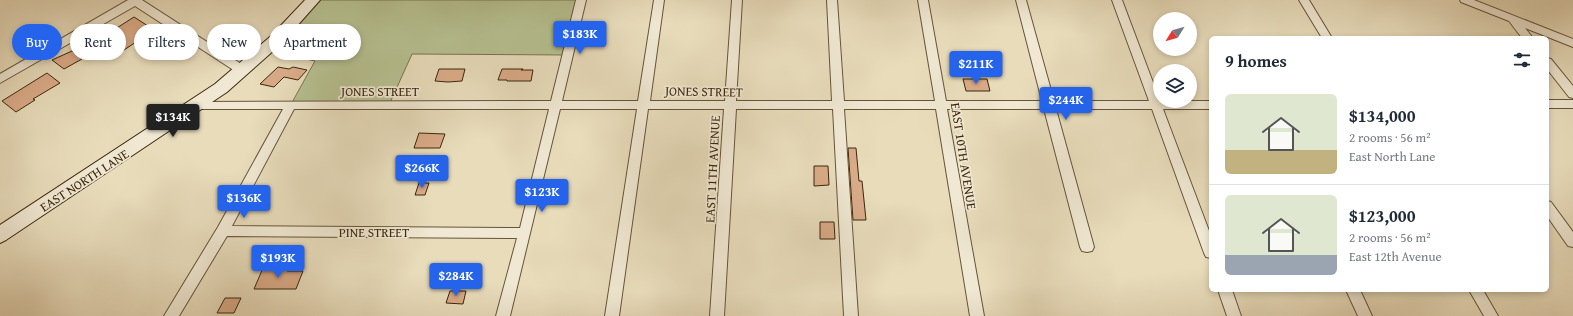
<!DOCTYPE html>
<html lang="en">
<head>
<meta charset="utf-8">
<style>
	:root { --surface:#fff; --page:#f2f2f3; --text:#1f2937; --muted:#747a83; --line:#e0e1e3; --accent:#2563eb }
	body { margin:0; font-family:"Gentium Book Plus",serif; background:var(--page); color:var(--text); height:100vh; display:flex; flex-direction:column; font-size:15px; white-space:nowrap }
	* { box-sizing:border-box; margin:0 }
	p { font-size:13px; color:var(--muted) }
	.icon { flex:none; width:22px; height:22px; fill:none; stroke:currentColor; stroke-width:2; stroke-linecap:round; stroke-linejoin:round }
	.map { position:relative; flex:1; overflow:hidden }
	.sheet { position:absolute; left:1209px; top:36px; width:340px; height:256px; display:flex; flex-direction:column; background:var(--surface); border-radius:6px; box-shadow:0 2px 6px #0003 }
	.sheet>* { flex:none }
	.guide { position:absolute; left:12px; top:24px; width:380px; height:36px; display:flex; gap:8px }
	.needle { width:26px; rotate:233deg }
	.fabs { position:absolute; left:1153px; top:12px; display:grid; gap:8px }
	.fabs a { display:grid; place-items:center; width:44px; height:44px; border-radius:50%; background:var(--surface); box-shadow:0 2px 6px #0003; font-size:20px }
	.price { position:absolute; translate:-50% -34px; padding:0 9px; border-radius:4px; background:var(--accent); color:#fff; font-size:13px; line-height:26px; filter:drop-shadow(0 1px 2px #0008) }
	.price::after { content:''; position:absolute; left:50%; top:24px; width:12px; height:9px; margin-left:-6px; background:inherit; clip-path:polygon(0 0,100% 0,50% 100%) }
	.price.on { background:#222; color:#fff }
	ul { padding:0; list-style:none }
	li { display:flex; align-items:center; gap:12px; height:100px; padding:0 16px }
	li+li { border-top:1px solid var(--line) }
	li span { display:grid; place-items:center; flex:none; width:112px; height:80px; border-radius:6px; color:#555 }
	li>.icon { margin-inline-start:auto }
	span .icon { width:48px; height:48px; fill:#fffc; stroke-width:1 }
	li b { font-size:17px }
	h2 { display:flex; justify-content:space-between; align-items:center; height:48px; padding:0 16px; font-size:17px }
	.chip { padding:0 14px; border-radius:18px; background:var(--surface); box-shadow:0 2px 6px #0003; font-size:14px; line-height:36px }
	.chip.on { background:var(--accent); color:#fff }
	.map>svg:first-child { display:block }
	.green { fill:#b6c090; stroke:#78744e }
	.building { fill:#daab88; stroke:#3a270c }
	.lines { fill:none; stroke-linecap:round; stroke-linejoin:round }
	.street-casing { stroke:#665438; stroke-width:2 }
	.secondary-casing { stroke:#3a270c; stroke-width:2 }
	.street { fill:#f0e8d3; fill-rule:evenodd }
	.secondary { fill:#f0e8d3; fill-rule:evenodd }
	.labels { text-anchor:middle; stroke-width:3.5; stroke-linejoin:round; paint-order:stroke }
	.street-label { font-size:13px; fill:#3a270c; stroke:#f0e8d3 }
</style>
</head>
<body>
<div class="map">
<svg width="1573" height="316" viewBox="0 0 1573 316">
	<rect width="100%" height="100%" fill="#e8dcbb"/>
	<filter id="stains"><feTurbulence type="fractalNoise" baseFrequency=".005" numOctaves="4"/><feColorMatrix values="0 0 0 0 .2 0 0 0 0 .09 0 0 0 0 .02 0 0 0 .5 -.17"/></filter>
	<radialGradient id="worn" r=".72"><stop offset=".6" stop-color="#630" stop-opacity="0"/><stop offset="1" stop-color="#630" stop-opacity=".3"/></radialGradient>
	<path class="green" d="M313 0H581L568 55 412 54 389 105 290 106 315 61 265 50Z"/>
	<g class="building">
		<path d="M134 17 148 26 146 27 167 40 153 49 139 40 121 52 101 38Z"/>
		<path d="M72 51 82 59 64 69 52 60Z"/>
		<path d="M278 67 289 69 293 67 307 70 298 80 284 77 274 87 260 84Z"/>
		<path d="M439 69H465L462 81 448 82 435 81Z"/>
		<path d="M502 69H523L521 70H533L531 81H507V80H498Z"/>
		<path d="M47 73 60 83 33 99 35 100 16 112 2 101Z"/>
		<path d="M963 79H987L990 91H966Z"/>
		<path d="M419 133 445 134 440 148H414Z"/>
		<path d="M848 148H856L859 181H862L866 220H853Z"/>
		<path d="M814 166H828L829 185 814 186Z"/>
		<path d="M419 183H429L425 195H415Z"/>
		<path d="M820 222H834L835 239H820Z"/>
		<path d="M263 268 288 269 287 271H303L296 289H254Z"/>
		<path d="M450 291H466L463 304 446 303Z"/>
		<path d="M225 298H241L234 313H217Z"/>
	</g>
	<g class="lines">
		<defs>
			<g id="street">
				<path d="M128 0H142L246 67 247 70 246 73H238L135 6 0 83V74Z"/>
				<path d="M576 0H586L562 101H638L654 0H664L650 101H725L732 0H742L736 101H832L827 0H837L844 101H935L918 0H928L946 101H1042L1016 0H1026L1054 101H1149L1112 0H1122L1160 101H1211V109H1163L1211 236V258L1206 257 1204 253 1152 109H1056L1094 247 1092 251 1087 252 1082 251 1080 247 1044 109H947L984 316H970L936 109H844L858 316H844L833 109H736L724 316H710L724 109H648L619 316H605L637 109H560L510 316H496L517 238 227 236 179 316H164L218 227 283 109H198L192 105 194 102 551 101ZM294 109H549L520 228 232 226Z"/>
				<path d="M1299 0H1309L1332 38H1322Z"/>
				<path d="M1460 0H1474L1573 39V47L1525 28 1533 38H1522L1509 21 1461 2Z"/>
				<path d="M1547 58 1551 59 1573 86V98L1569 97 1547 69Z"/>
				<rect x="1547" y="100" width="26" height="8"/>
				<path d="M1547 201 1551 202 1573 232V247L1568 246 1547 216Z"/>
				<path d="M1218 290H1232L1241 316H1227Z"/>
				<path d="M1346 290H1360L1372 316H1358Z"/>
				<path d="M1469 290H1483L1498 316H1484Z"/>
			</g>
			<path id="secondary" d="M305 0H320L281 44 227 92 6 240 0 243V225L215 84 271 36Z"/>
		</defs>
		<use href="#street" class="street-casing"/>
		<use href="#secondary" class="secondary-casing"/>
		<use href="#street" class="street"/>
		<use href="#secondary" class="secondary"/>
	</g>
	<g class="labels">
		<g class="street-label">
			<text x="380" y="96">JONES STREET</text>
			<text transform="translate(704 91) rotate(1)" y="5">JONES STREET</text>
			<text transform="translate(964 156) rotate(81)" y="5">EAST 10TH AVENUE</text>
			<text transform="translate(712 169) rotate(-87)" y="5">EAST 11TH AVENUE</text>
			<text transform="translate(84 180) rotate(-33)" y="5">EAST NORTH LANE</text>
			<text x="374" y="237">PINE STREET</text>
		</g>
	</g>
	<rect width="100%" height="100%" filter="url(#stains)"/>
	<rect width="100%" height="100%" fill="url(#worn)"/>
</svg>
<div class="fabs">
<a><svg class="needle" viewBox="-14 -14 28 28"><path d="M0-13l5 13h-10z" fill="#e53935"/><path d="M0 13l5-13h-10z" fill="#747a83"/></svg></a>
<a><svg class="icon" aria-label="layers" viewBox="0 0 24 24"><path d="M12 4l9 5-9 5-9-5zM3 14l9 5 9-5"/></svg></a>
</div>
<b class="price" style="left:580px;top:55px">$183K</b>
<b class="price" style="left:976px;top:85px">$211K</b>
<b class="price" style="left:1066px;top:121px">$244K</b>
<b class="price on" style="left:173px;top:138px">$134K</b>
<b class="price" style="left:422px;top:189px">$266K</b>
<b class="price" style="left:542px;top:213px">$123K</b>
<b class="price" style="left:244px;top:219px">$136K</b>
<b class="price" style="left:278px;top:279px">$193K</b>
<b class="price" style="left:456px;top:297px">$284K</b>
<div class="guide">
<a class="chip on">Buy</a>
<a class="chip">Rent</a>
<a class="chip">Filters</a>
<a class="chip">New</a>
<a class="chip">Apartment</a>
</div>
<section class="sheet">
<h2>9 homes<svg class="icon" aria-label="filters" viewBox="0 0 24 24"><path d="M4 7h16M4 17h16"/><circle cx="9" cy="7" r="2"/><circle cx="15" cy="17" r="2"/></svg></h2>
<ul>
<li><span style="background:linear-gradient(#dfe7d0 70%,#c2b280 0)"><svg class="icon" aria-label="home" viewBox="0 0 24 24"><path d="M3 11l9-7 9 7M6 9v11h12V9"/></svg></span><div><b>$134,000</b><p>2 rooms · 56 m²</p><p>East North Lane</p></div></li>
<li><span style="background:linear-gradient(#dfe7d0 75%,#9aa5b1 0)"><svg class="icon" aria-label="home" viewBox="0 0 24 24"><path d="M3 11l9-7 9 7M6 9v11h12V9"/></svg></span><div><b>$123,000</b><p>2 rooms · 56 m²</p><p>East 12th Avenue</p></div></li>
</ul>
</section>
</div>
</body>
</html>
